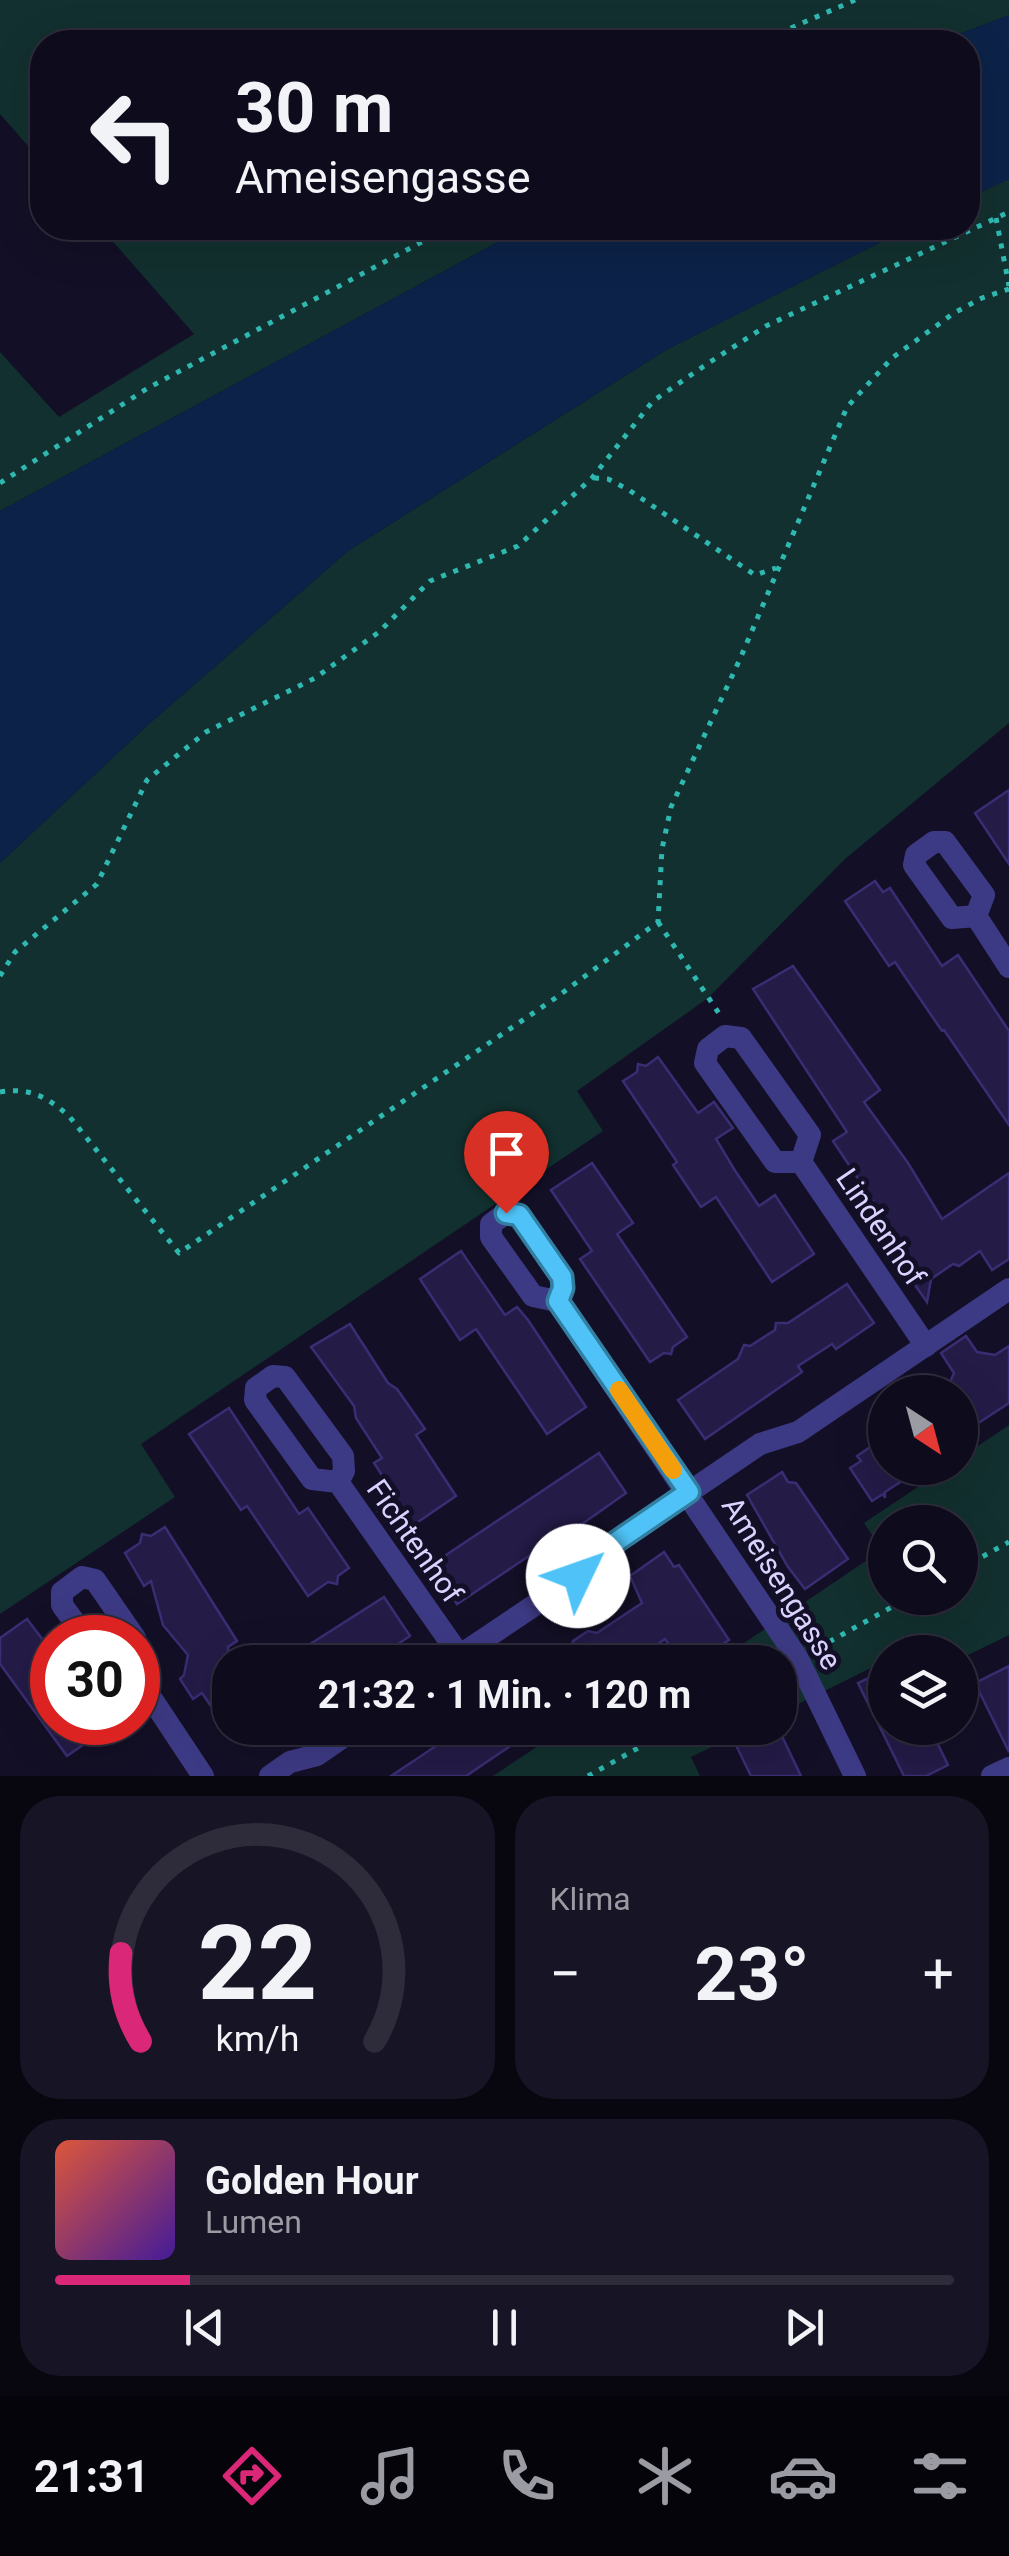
<!DOCTYPE html>
<html lang="de">
<meta charset="utf-8">
<style>
body{margin:0;font-family:Roboto,sans-serif;background:#171425;color:#f1f3f6;height:100vh;display:flex;flex-direction:column;font-size:38px;white-space:nowrap}
*{box-sizing:border-box;margin:0}
p{font-size:32px;color:#9b9ba3}
.icon{flex:none;width:55px;height:55px;fill:none;stroke:currentColor;stroke-width:2;stroke-linecap:round;stroke-linejoin:round}
.map{position:relative;height:1776px;overflow:hidden}
.sheet{display:flex;flex-direction:column;gap:20px;padding:20px;background:#08060f;flex:1}
.sheet>*{flex:none}
.guide{position:absolute;left:30px;top:30px;width:950px;height:210px;border-radius:40px;box-shadow:0 10px 40px #0002,0 0 0 2px #2e2b3b;background:#0e0b1c;color:#f1f3f6;overflow:hidden}
.needle{width:65px;rotate:144deg}
.tools{position:absolute;left:868px;top:1375px;display:grid;gap:20px}
.tools a{display:grid;place-items:center;width:110px;height:110px;border-radius:50%;background:#0e0b1c;box-shadow:0 10px 40px #0002,0 0 0 2px #2e2b3b;font-size:50px}
.speed{position:absolute;left:30px;top:1615px;display:flex;gap:20px;font-size:50px;font-weight:700;text-align:center}
.speed>*{display:grid;place-content:center;width:130px;height:130px;border-radius:50%;background:#0e0b1c;box-shadow:0 10px 40px #0002,0 0 0 2px #2e2b3b;line-height:1}
.speed .limit{border:15px solid #d22;background:#fff;color:#111}
.pin{position:absolute;display:grid;place-items:center;width:85px;height:85px;color:#fff;margin:-102px -42px;border-radius:50% 50% 50% 0;rotate:-45deg;box-shadow:0 0 10px #0007}
.pin .icon{rotate:45deg}
.me{position:absolute;width:110px;margin:-55px;rotate:48deg;stroke-linejoin:round;filter:drop-shadow(0 0 8px #0008)}
.turn{display:flex;align-items:center;gap:35px;height:210px;padding:0 40px;font-size:45px}
.turn .icon{width:130px;height:130px;stroke-width:2.5}
.turn b{display:block;font-size:70px;line-height:85px}
.big{font-size:75px;font-weight:700;line-height:1.1}
.sheet .tile{flex:1;display:flex;flex-direction:column;justify-content:center;gap:15px;min-width:0;padding:0 35px;border-radius:40px;background:#171425}
.sheet .dial{align-items:center;gap:0}
.dial svg{height:260px;overflow:visible;fill:none;stroke:#2e2b3b;stroke-width:7;stroke-linecap:round;text-anchor:middle}
.dial text{fill:#f1f3f6;stroke:none}
.song{display:flex;align-items:center;gap:30px}
.cover{width:120px;height:120px;border-radius:15px;background:linear-gradient(135deg,hsl(10 70% 55%),hsl(260 70% 35%))}
.played{height:10px;border-radius:5px;background:linear-gradient(90deg,#db2777 15%,#2e2b3b 15%)}
.keys{display:flex;justify-content:space-around;direction:ltr}
.heat{display:flex;justify-content:space-between;align-items:center;font-size:55px;direction:ltr}
.sheet .tiles{flex:1;display:grid;gap:20px;grid-template-columns:1fr 1fr}
.tile:last-child{grid-column:span 2}
.trip{position:absolute;left:212px;top:1645px;width:585px;height:100px;border-radius:40px;background:#0e0b1c;box-shadow:0 10px 40px #0002,0 0 0 2px #2e2b3b;font-weight:700;line-height:100px;text-align:center}
.tab-bar{display:flex;height:160px;justify-content:space-around;align-items:center;background:#06040b;color:#9b9ba3}
.tab-bar .icon{width:70px;height:70px}
.tab-bar .selected{color:#db2777}
.tab-bar b{font-size:45px;color:#f1f3f6}
.map>svg:first-child{display:block}
.green{fill:#12302f;fill-rule:evenodd}
.water{fill:#0c2248}
.building{fill:#241b47;stroke:#3b2d73;stroke-width:2.5}
.lines{fill:none;stroke-linecap:round;stroke-linejoin:round}
.path{stroke:#2fb8b0;stroke-width:5;stroke-dasharray:5 8;stroke-linecap:butt}
.minor{stroke:#3d3a85;stroke-width:22}
.route-casing{stroke:#337fa1;stroke-width:25}
.route{stroke:#4fc3f7;stroke-width:18}
.slow{stroke:#f59e0b;stroke-width:18}
.labels{text-anchor:middle;dominant-baseline:central;stroke-width:10;stroke-linejoin:round;paint-order:stroke}
.street-label{font-size:30px;fill:#d9d4ff;stroke:#130f26}
</style>
<div class="map">
<svg width="1009" height="1776" viewBox="0 0 1009 1776">
<rect width="100%" height="100%" fill="#130f26"/>
<g class="green">
<path d="M0 0H1009V15L939 42H42V162L0 114Z"/>
<path d="M1009 179V723L845 859 708 998 577 1091 603 1131 141 1444 175 1497 0 1614V863L150 723 348 551 666 350 909 228H968V198Z"/>
<path d="M101 228H524L0 511V352L59 417 194 334Z"/>
<path d="M1009 1425V1635L960 1659V1652H941L933 1637 901 1652H885V1661L780 1713V1662H716L882 1550 864 1523 946 1468H960V1458ZM885 1522H960V1598H885Z"/>
<path d="M565 1728H751L691 1757 700 1776H493Z"/>
</g>
<g class="water">
<path d="M1009 15V179L968 198V42H939Z"/>
<path d="M524 228H909L666 350 348 551 150 723 0 863V511Z"/>
</g>
<g class="building">
<path d="M1009 790V864L975 813Z"/>
<path d="M875 881 883 892 890 888 942 966 958 955 1009 1031V1125L944 1030 942 1031 895 962 889 966 845 901Z"/>
<path d="M793 966 880 1090 864 1102 908 1163 942 1219 1009 1173V1259L992 1270 980 1251 959 1266 953 1264 931 1279 927 1302 908 1275 900 1272 902 1264 869 1217 879 1210 833 1141 847 1132 753 989Z"/>
<path d="M658 1057 698 1113 714 1102 733 1128 716 1139 734 1169 759 1206 775 1195 814 1254 772 1282 716 1197 701 1207 673 1165 677 1162 623 1081 637 1072 638 1064 646 1066Z"/>
<path d="M592 1163 633 1223 617 1234 687 1337 673 1347 671 1354 664 1353 650 1362 580 1259 592 1251 551 1190Z"/>
<path d="M461 1251 505 1315 517 1307 528 1320 586 1407 547 1434 476 1329 460 1340 420 1279Z"/>
<path d="M847 1284 874 1323 836 1349 832 1344 798 1366 802 1372 705 1439 678 1400 738 1359 744 1345 750 1346 775 1330 776 1323H788Z"/>
<path d="M350 1324 388 1383 397 1389 425 1429 416 1435 456 1496 396 1537 373 1504 392 1491 374 1463 382 1458 356 1418 354 1406 311 1347Z"/>
<path d="M966 1336 977 1352 995 1355 1009 1346V1403L960 1435V1392H946L954 1373 941 1353Z"/>
<path d="M229 1408 299 1514 308 1508 349 1568 338 1576 337 1584 328 1582 308 1596 247 1506 241 1510 189 1434Z"/>
<path d="M885 1437V1468H922L885 1492V1498L883 1494 872 1501 850 1468 861 1461 857 1456Z"/>
<path d="M599 1453 626 1493 561 1539 559 1536 457 1604 431 1565Z"/>
<path d="M782 1472 788 1482 796 1483 848 1559 805 1589 788 1567 747 1495Z"/>
<path d="M165 1527 237 1641 228 1647 230 1734 202 1693 193 1699 180 1679 184 1675 188 1655 163 1625 151 1581 144 1586 125 1553 140 1543 142 1534 151 1536Z"/>
<path d="M664 1552 674 1567 679 1565 729 1640 696 1662H681L665 1639 631 1662H569L573 1641 588 1631 597 1633 642 1603 630 1576Z"/>
<path d="M384 1597 410 1636 371 1662H282Z"/>
<path d="M27 1619 52 1652V1722H116L67 1756 0 1664V1638Z"/>
<path d="M1009 1666V1752L975 1683Z"/>
<path d="M885 1670V1728H930L948 1765 926 1776H904L858 1683Z"/>
<path d="M463 1728H537L466 1776H391Z"/>
<path d="M766 1728H778L801 1776H751L735 1743Z"/>
</g>
<g class="lines">
<g class="path">
<path d="M769 42 791 28 855 0"/>
<path d="M996 218 1009 286"/>
<path d="M594 478 608 479 629 490 755 575 776 568"/>
<path d="M0 483 148 388 448 228"/>
<path d="M658 922 720 1015"/>
<path d="M0 976 15 952 97 884 147 780 206 732 315 678 379 632 430 581 518 546 592 478 653 401 707 364 766 326 1009 212"/>
<path d="M0 1092C30 1087 47 1097 69 1116L179 1253 554 999 658 922 662 849 671 807 740 659 847 407 892 358 954 313 982 298 1009 289"/>
<path d="M960 1569 1009 1542"/>
<path d="M818 1648 908 1598"/>
<path d="M588 1776 674 1728"/>
</g>
<g class="minor">
<path d="M976 916 984 895 945 842H934L916 855 914 865 952 918 976 916 1009 967"/>
<path d="M801 1162 810 1135 741 1038 725 1036 708 1049 705 1063 775 1162H801L926 1346"/>
<path d="M557 1301 563 1288 562 1277 519 1215 506 1213 491 1224V1237L533 1296 557 1301 798 1659 855 1776"/>
<path d="M338 1482 344 1471 343 1456 285 1377 273 1376 256 1388 255 1400 312 1479 338 1482 460 1656"/>
<path d="M86 1638 62 1605V1592L82 1577 95 1580 135 1638"/>
<path d="M450 1662 578 1576 598 1554 760 1444 798 1432 1009 1289"/>
<path d="M138 1678 203 1776"/>
<path d="M270 1776 290 1762 317 1755 356 1728"/>
<path d="M992 1776 1009 1768"/>
</g>
</g>
<g class="lines">
<g class="route-casing">
<path id="route" d="M506 1213 519 1215 562 1277 563 1288 558 1301 689 1492 598 1554 578 1576"/>
</g>
<use href="#route" class="route"/>
<path class="slow" d="M619 1390 673 1470"/>
</g>
<g class="labels">
<g class="street-label">
<text transform="translate(881 1227) rotate(56)">Lindenhof</text>
<text transform="translate(415 1541) rotate(55)">Fichtenhof</text>
<text transform="translate(782 1583) rotate(58)">Ameisengasse</text>
</g>
</g>
</svg>
<div class="tools">
<a><svg class="needle" viewBox="-14 -14 28 28"><path d="M0-13l5 13h-10z" fill="#e53935"/><path d="M0 13l5-13h-10z" fill="#9b9ba3"/></svg></a>
<a><svg class="icon" aria-label="search" viewBox="0 0 24 24"><circle cx="10" cy="10" r="6"/><path d="M15 15l6 6"/></svg></a>
<a><svg class="icon" aria-label="layers" viewBox="0 0 24 24"><path d="M12 4l9 5-9 5-9-5zM3 14l9 5 9-5"/></svg></a>
</div>
<div class="speed"><div class="limit">30</div></div>
<div class="pin" style="left:506px;top:1213px;background:#d93025"><svg class="icon" aria-label="arrive" viewBox="0 0 24 24"><path d="M6 21V4h12l-3 4 3 4H6"/></svg></div>
<svg class="me" style="left:578px;top:1576px" viewBox="-20 -20 40 40"><circle r="19" fill="#fff"/><path d="M0-13L10 11 0 6-10 11z" fill="#4fc3f7"/></svg>
<div class="trip">21:32 · 1 Min. · 120 m</div>
<div class="guide">
<div class="turn"><svg class="icon" aria-label="left" viewBox="0 0 24 24"><path d="M17 20v-9H6M10 6l-5 5 5 5"/></svg><div><b>30 m</b>Ameisengasse</div></div>
</div>
</div>
<section class="sheet">
<div class="tiles">
<div class="tile dial"><svg viewBox="0 0 100 80">
<path d="M14 69A42 42 0 1 1 86 69"/>
<path d="M14 69A42 42 0 0 1 8 42" stroke="#db2777"/>
<text x="50" y="56" font-size="32" font-weight="700">22</text>
<text x="50" y="72" font-size="11">km/h</text>
</svg></div>
<div class="tile"><p>Klima</p>
<div class="heat"><a>−</a><b class="big">23°</b><a>+</a></div>
</div>
<div class="tile">
<div class="song"><i class="cover"></i><div><b>Golden Hour</b><p>Lumen</p></div></div>
<div class="played"></div>
<div class="keys"><svg class="icon" aria-label="previous" viewBox="0 0 24 24"><path d="M18 5L8 12l10 7zM5 5v14"/></svg><svg class="icon" aria-label="pause" viewBox="0 0 24 24"><path d="M8 5v14M16 5v14"/></svg><svg class="icon" aria-label="next" viewBox="0 0 24 24"><path d="M6 5l10 7-10 7zM19 5v14"/></svg></div>
</div>
</div>
</section>
<nav class="tab-bar">
<b>21:31</b>
<svg class="icon selected" aria-label="directions" viewBox="0 0 24 24"><path d="M12 3l9 9-9 9-9-9zM9 14v-3h6M13 9l2 2-2 2"/></svg>
<svg class="icon" aria-label="music" viewBox="0 0 24 24"><path d="M9 18V5l10-2v13"/><circle cx="6" cy="18" r="3"/><circle cx="16" cy="16" r="3"/></svg>
<svg class="icon" aria-label="phone" viewBox="0 0 24 24"><path d="M5 4h4l2 5-3 2q2 4 5 5l2-3 5 2v4C11 20 4 13 5 4z"/></svg>
<svg class="icon" aria-label="climate" viewBox="0 0 24 24"><path d="M12 3v18M4 7l16 10M4 17L20 7"/></svg>
<svg class="icon" aria-label="car" viewBox="0 0 24 24"><path d="M5 17H2v-5l4-1 3-4h7l3 4 3 1v5h-3M9 17h6M6 11h13"/><circle cx="7" cy="17" r="2"/><circle cx="17" cy="17" r="2"/></svg>
<svg class="icon" aria-label="filters" viewBox="0 0 24 24"><path d="M4 7h16M4 17h16"/><circle cx="9" cy="7" r="2"/><circle cx="15" cy="17" r="2"/></svg>
</nav>
